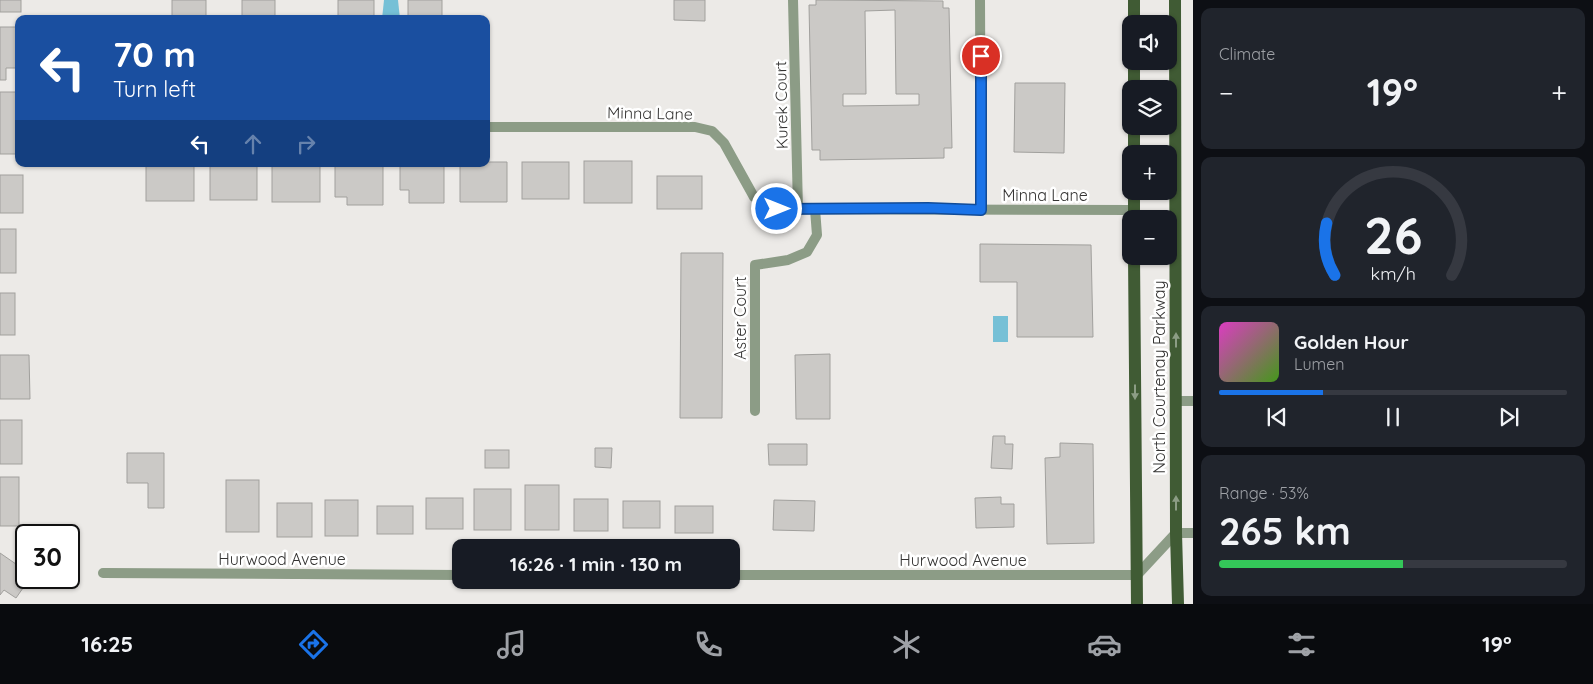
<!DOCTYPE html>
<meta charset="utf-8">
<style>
body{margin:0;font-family:Quicksand,sans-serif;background:#20242c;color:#f1f3f6;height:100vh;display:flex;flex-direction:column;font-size:19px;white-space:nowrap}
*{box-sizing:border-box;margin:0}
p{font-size:16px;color:#9ea1a6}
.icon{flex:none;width:28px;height:28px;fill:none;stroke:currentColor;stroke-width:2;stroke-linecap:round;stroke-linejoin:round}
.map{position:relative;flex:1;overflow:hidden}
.side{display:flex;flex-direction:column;gap:8px;padding:8px;background:#0d0f14;width:400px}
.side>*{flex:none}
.guide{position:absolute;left:15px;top:15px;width:475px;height:152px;border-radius:10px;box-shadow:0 1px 4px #0004;background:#1a4fa0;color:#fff;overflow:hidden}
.tools{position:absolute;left:1122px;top:15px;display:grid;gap:10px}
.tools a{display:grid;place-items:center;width:55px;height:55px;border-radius:10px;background:#171b24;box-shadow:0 1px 4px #0004;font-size:25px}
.speed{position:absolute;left:15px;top:524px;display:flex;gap:10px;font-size:25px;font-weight:700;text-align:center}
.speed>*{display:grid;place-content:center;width:65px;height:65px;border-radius:50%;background:#171b24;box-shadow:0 1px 4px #0004;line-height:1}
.speed .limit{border:2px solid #111;border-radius:8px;background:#fff;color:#111}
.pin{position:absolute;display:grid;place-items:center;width:42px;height:42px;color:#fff;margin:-21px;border:2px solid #fff;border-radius:50%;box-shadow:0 1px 5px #0007}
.me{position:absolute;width:55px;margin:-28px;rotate:90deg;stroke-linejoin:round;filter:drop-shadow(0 0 4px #0008)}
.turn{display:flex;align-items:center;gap:18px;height:105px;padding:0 15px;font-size:22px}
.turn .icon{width:65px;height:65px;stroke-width:2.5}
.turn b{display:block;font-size:35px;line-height:42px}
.lanes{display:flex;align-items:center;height:48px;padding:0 15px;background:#0003;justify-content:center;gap:25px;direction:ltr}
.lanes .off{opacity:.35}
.big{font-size:38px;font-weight:700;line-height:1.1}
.side .card{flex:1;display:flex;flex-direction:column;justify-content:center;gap:8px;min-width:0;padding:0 18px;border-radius:10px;background:#20242c}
.side .dial{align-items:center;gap:0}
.dial svg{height:130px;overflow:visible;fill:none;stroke:#363941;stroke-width:7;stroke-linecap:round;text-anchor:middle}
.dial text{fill:#f1f3f6;stroke:none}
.song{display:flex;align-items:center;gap:15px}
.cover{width:60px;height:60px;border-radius:8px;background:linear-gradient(135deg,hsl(310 70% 55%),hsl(100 70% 35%))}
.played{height:5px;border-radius:2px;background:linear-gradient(90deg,#1a73e8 30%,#363941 30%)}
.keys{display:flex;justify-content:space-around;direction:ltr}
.heat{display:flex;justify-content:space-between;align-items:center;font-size:28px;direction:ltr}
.charge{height:8px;border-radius:4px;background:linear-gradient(90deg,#34c759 53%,#363941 0)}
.trip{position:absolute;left:452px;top:539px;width:288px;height:50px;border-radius:10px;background:#171b24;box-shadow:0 1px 4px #0004;font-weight:700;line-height:50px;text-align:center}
.tab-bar{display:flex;height:80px;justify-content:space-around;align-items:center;background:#090b0e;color:#9ea1a6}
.tab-bar .icon{width:35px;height:35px}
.tab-bar .on{color:#1a73e8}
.tab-bar b{font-size:22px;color:#f1f3f6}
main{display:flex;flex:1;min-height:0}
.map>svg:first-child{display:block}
.water{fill:#76c0d6}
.building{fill:#cbc9c6;stroke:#a1a09d;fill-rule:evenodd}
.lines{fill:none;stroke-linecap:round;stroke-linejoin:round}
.lane{stroke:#8c9c86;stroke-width:10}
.street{stroke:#8c9c86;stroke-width:10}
.primary{stroke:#405b34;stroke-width:12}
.oneway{fill:#8c9d85}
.route-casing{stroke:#114b97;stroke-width:12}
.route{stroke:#1a73e8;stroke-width:9}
.labels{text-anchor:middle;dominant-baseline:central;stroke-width:5;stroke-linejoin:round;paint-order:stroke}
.street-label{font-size:16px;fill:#353433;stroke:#fff}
</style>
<main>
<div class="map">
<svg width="1193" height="604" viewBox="0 0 1193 604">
<rect width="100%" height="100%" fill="#eceae7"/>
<g class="water">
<path d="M384 0H398L400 19H382Z"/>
<rect x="993" y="316" width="15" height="26"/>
</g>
<g class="building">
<rect x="0" y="0" width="21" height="12"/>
<rect x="172" y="0" width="34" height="19"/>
<rect x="242" y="0" width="33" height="19"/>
<rect x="338" y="0" width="36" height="19"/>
<rect x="408" y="0" width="34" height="19"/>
<path d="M674 0H705V21L674 20Z"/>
<path d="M816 0 943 1V8H949L952 148H944V158L820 160V150H812L809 5H816ZM895 10 896 94H919V105L843 106V94H866L865 11Z"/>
<path d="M0 27H18V68H6V80H0Z"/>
<path d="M1015 83H1065L1064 153 1014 152Z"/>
<rect x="0" y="92" width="16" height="62"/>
<rect x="584" y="161" width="48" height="42"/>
<path d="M486 162H507V202H460V164H486Z"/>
<rect x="522" y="162" width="47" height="37"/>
<rect x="210" y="164" width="47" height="36"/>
<rect x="272" y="164" width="48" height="38"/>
<path d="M335 164H383V205H347V197H335Z"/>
<path d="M400 164H444V203H409V190H400Z"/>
<rect x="146" y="165" width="48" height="36"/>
<rect x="0" y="175" width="23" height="38"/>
<rect x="657" y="176" width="45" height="33"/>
<rect x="0" y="229" width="16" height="44"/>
<path d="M980 244 1091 245 1093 337H1017V282H980Z"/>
<path d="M681 253H723L722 418H680Z"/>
<rect x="0" y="293" width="15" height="42"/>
<path d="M830 354V419H796L795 355Z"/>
<path d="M0 355H29L30 399H0Z"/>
<rect x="0" y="420" width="22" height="44"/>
<path d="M993 436H1005V444H1013L1012 469 991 468Z"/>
<path d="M1060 443 1093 444 1094 543 1047 544 1045 458 1060 457Z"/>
<path d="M768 444H807V465H769Z"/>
<path d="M595 448H612L611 468 595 467Z"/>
<rect x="485" y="450" width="24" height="18"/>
<path d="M127 453H164V508H148V483H127Z"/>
<rect x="0" y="477" width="19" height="49"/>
<rect x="226" y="480" width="33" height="52"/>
<rect x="525" y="485" width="34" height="45"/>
<rect x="474" y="489" width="37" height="41"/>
<path d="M1001 497V504H1014V527L976 528 975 498Z"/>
<rect x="426" y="498" width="37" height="31"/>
<rect x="574" y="499" width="34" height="32"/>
<rect x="325" y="500" width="33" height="36"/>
<path d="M774 500 815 501 814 531 773 530Z"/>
<rect x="623" y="501" width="37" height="27"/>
<rect x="277" y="503" width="35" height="34"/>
<rect x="377" y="506" width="36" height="28"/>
<rect x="675" y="506" width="38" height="27"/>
<path d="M0 553 26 571V578H30L16 598 4 590 0 595Z"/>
</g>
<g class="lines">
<g class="lane">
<path d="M980 0 981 210"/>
<path d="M1176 401H1193"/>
</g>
<g class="street">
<path d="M793 0 798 209"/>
<path d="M486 127H695L712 131 724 143 754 197 767 206 777 209 1134 210"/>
<path d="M755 411V265L788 260 807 252 817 235 815 209"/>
<path d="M103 573 461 575"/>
<path d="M731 575H1137L1176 533H1193"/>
</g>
<g class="primary">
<path d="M1134 0V24"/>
<path d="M1175 0 1176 533 1178 604"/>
<path d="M1134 61V89"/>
<path d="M1134 126V154"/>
<path d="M1134 219V191"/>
<path d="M1134 256 1137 604"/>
</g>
</g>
<defs><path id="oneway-solid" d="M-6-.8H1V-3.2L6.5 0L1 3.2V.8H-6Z" transform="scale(1.25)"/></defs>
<g class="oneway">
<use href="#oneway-solid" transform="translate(1176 340) rotate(-90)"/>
<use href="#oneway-solid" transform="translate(1135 392) rotate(90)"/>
<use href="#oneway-solid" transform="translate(1176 503) rotate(-90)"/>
</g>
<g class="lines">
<g class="route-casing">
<path id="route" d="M777 209 928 208 981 210V56"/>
</g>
<use href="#route" class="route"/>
</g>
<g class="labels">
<g class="street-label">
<text transform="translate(781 105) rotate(-91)">Kurek Court</text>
<text transform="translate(650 113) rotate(1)">Minna Lane</text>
<text x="1045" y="195">Minna Lane</text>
<text transform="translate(740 318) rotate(-90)">Aster Court</text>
<text transform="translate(1159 377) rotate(-90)">North Courtenay Parkway</text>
<text x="282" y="559">Hurwood Avenue</text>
<text x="963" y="560">Hurwood Avenue</text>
</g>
</g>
</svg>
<div class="tools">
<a><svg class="icon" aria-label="sound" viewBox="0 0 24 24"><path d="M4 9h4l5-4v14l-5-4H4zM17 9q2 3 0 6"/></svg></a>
<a><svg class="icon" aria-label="layers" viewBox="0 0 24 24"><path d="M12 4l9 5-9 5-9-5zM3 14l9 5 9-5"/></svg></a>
<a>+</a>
<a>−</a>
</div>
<div class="speed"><div class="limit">30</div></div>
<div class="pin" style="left:981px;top:56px;background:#d93025"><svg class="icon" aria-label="arrive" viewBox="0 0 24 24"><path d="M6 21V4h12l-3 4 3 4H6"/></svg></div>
<svg class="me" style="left:777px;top:209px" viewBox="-20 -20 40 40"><circle r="17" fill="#1a73e8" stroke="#fff" stroke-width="3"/><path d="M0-11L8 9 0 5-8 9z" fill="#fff"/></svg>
<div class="trip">16:26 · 1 min · 130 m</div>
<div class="guide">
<div class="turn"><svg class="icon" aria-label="left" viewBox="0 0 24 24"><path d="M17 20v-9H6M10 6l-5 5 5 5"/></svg><div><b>70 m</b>Turn left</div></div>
<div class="lanes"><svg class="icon" aria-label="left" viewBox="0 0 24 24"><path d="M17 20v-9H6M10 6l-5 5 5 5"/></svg><svg class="icon off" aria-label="ahead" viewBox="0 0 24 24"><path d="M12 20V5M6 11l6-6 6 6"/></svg><svg class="icon off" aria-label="right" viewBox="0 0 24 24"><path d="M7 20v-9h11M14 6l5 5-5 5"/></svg></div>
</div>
</div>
<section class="side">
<div class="card"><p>Climate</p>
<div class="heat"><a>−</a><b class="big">19°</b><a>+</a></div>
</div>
<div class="card dial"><svg viewBox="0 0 100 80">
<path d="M14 69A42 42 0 1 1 86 69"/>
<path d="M14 69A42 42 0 0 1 9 37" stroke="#1a73e8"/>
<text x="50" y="56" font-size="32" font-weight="700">26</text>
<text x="50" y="72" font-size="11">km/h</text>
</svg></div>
<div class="card">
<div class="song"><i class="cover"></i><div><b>Golden Hour</b><p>Lumen</p></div></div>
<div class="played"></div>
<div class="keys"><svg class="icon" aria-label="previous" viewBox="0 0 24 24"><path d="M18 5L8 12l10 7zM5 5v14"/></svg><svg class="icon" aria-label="pause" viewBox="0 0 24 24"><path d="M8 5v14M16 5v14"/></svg><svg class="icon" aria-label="next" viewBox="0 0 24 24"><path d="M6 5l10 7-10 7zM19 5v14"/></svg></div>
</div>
<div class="card"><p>Range · 53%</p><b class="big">265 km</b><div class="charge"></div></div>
</section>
</main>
<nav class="tab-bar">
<b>16:25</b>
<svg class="icon on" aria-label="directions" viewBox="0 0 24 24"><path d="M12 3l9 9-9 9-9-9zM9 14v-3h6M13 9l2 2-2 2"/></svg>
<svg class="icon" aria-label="music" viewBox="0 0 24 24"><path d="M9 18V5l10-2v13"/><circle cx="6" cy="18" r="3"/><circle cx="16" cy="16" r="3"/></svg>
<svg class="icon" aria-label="phone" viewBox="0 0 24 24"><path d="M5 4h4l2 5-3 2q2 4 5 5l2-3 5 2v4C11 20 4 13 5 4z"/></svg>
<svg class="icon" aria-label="climate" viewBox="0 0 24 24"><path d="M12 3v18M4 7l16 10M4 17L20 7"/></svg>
<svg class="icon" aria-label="car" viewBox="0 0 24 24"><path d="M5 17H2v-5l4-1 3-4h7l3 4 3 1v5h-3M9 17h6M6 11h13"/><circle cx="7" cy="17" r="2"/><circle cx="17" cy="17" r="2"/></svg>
<svg class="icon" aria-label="filters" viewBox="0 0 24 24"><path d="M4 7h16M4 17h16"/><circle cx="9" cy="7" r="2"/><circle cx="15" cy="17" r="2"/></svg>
<b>19°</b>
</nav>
